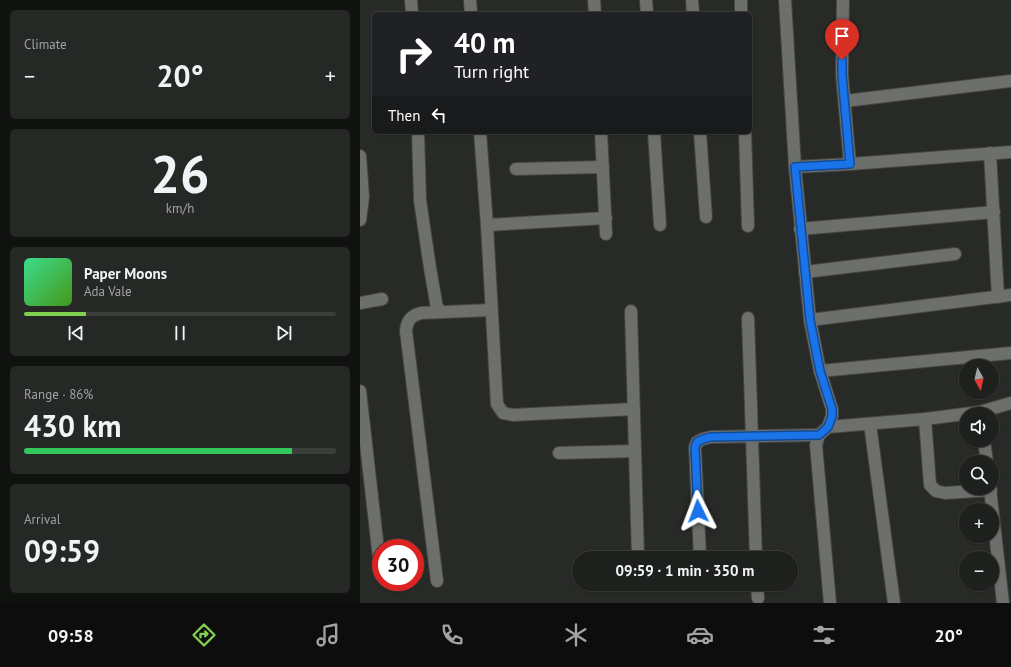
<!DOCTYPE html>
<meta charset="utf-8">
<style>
body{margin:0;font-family:"PT Sans",sans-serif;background:#262826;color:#f1f3f6;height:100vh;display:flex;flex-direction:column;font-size:15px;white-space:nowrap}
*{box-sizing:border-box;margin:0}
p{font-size:13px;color:#a1a3a4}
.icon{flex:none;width:22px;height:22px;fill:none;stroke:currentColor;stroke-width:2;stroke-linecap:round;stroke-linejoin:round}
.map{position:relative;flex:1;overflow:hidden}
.drawer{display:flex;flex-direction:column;gap:10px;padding:10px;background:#101210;width:360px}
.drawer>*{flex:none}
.hud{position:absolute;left:12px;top:12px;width:380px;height:122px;border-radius:6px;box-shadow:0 1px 3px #0004,0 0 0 1px #3c3e3b;background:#202124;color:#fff;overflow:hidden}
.needle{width:26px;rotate:172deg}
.tools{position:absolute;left:599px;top:359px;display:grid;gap:8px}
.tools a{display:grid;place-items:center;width:40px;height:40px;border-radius:50%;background:#1e201d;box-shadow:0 1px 3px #0004,0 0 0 1px #3c3e3b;font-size:20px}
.speed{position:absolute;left:12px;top:539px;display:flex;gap:8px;font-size:20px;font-weight:700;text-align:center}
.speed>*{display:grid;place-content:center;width:52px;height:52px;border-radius:50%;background:#1e201d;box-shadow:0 1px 3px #0004,0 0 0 1px #3c3e3b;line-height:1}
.speed .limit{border:6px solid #d22;background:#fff;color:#111}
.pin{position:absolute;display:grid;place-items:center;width:34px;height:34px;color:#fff;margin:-41px -17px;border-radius:50% 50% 50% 0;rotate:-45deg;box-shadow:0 0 4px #0007}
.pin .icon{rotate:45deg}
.me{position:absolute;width:44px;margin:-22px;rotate:357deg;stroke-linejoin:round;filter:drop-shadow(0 0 3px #0008)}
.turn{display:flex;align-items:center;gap:14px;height:84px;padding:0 16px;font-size:18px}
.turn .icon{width:52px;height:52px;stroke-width:2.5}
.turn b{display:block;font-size:28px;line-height:34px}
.then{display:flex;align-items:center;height:38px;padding:0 16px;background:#0003;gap:8px;font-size:15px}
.big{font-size:30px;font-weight:600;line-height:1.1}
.drawer .widget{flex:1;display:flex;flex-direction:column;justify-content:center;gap:6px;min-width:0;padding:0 14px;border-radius:6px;background:#262826}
.drawer .dial{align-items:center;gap:0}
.dial b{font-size:52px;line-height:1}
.song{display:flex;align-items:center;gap:12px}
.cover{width:48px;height:48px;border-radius:6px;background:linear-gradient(135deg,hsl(150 70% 55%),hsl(100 70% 35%))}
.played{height:4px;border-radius:2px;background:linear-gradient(90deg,#82d04f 20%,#3c3e3b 20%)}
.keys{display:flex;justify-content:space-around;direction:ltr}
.heat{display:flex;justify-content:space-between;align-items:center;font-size:22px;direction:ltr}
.charge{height:6px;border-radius:3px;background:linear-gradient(90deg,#34c759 86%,#3c3e3b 0)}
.trip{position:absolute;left:212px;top:551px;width:226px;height:40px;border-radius:20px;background:#1e201d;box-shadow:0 1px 3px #0004,0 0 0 1px #3c3e3b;font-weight:600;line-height:40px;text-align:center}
.tabs{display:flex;height:64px;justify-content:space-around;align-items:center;background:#0c0d0c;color:#a1a3a4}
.tabs .icon{width:28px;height:28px}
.tabs .active{color:#82d04f}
.tabs b{font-size:18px;color:#f1f3f6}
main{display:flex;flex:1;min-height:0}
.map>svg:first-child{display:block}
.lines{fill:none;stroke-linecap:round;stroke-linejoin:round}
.minor-casing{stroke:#444643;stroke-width:14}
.minor{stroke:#6d6f6c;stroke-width:12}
.route-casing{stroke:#114b97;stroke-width:10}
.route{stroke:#1a73e8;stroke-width:7}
</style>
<main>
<section class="drawer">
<div class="widget"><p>Climate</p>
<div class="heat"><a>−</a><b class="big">20°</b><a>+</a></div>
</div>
<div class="widget dial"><b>26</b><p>km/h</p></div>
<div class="widget">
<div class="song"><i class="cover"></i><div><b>Paper Moons</b><p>Ada Vale</p></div></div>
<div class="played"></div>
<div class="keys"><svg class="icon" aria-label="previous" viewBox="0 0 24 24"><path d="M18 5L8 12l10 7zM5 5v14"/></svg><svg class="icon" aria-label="pause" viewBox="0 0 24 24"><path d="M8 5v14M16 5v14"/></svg><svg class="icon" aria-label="next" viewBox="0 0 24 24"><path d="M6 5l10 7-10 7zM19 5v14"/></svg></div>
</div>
<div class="widget"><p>Range · 86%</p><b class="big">430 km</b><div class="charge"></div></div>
<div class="widget"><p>Arrival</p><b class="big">09:59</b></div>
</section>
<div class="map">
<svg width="651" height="603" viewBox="0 0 651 603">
<rect width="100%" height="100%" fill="#282a27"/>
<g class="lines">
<g class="minor-casing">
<g id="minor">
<path d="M51 0 52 14"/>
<path d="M110 0 111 14"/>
<path d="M234 0 235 14"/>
<path d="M286 0 287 14"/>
<path d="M332 0 333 14"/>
<path d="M381 0V14"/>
<path d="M425 0 435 167 450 320 460 371 472 409V416L468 427 459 435 456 445 470 603"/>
<path d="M483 0 482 75 490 164"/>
<path d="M485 101 651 81"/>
<path d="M58 132 60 200 70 268 77 308 83 312"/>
<path d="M120 132 127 225 137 404 143 413 153 415 274 409"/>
<path d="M241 132 246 234"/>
<path d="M294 132 300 225"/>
<path d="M340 132 346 217"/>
<path d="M385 132 388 226"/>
<path d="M630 153 638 297"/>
<path d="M0 156 3 197 0 220"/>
<path d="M435 167 490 164 651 152"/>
<path d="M156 169 243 167"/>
<path d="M127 225 246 218"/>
<path d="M440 229 634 212"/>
<path d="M445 272 595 254"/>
<path d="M0 303 22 299"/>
<path d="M271 311 278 557"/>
<path d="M388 318 396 558"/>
<path d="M450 320 651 295"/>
<path d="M460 371 651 353"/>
<path d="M0 391 21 576"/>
<path d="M565 419 570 485 576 491 585 493 631 490"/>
<path d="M510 424 534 603"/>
<path d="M468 427 565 419 620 412 651 403"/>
<path d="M624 440 627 462"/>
<path d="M199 453 275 451"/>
<path d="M630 488 643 603"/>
<path d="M340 558 335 447 337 442 343 439 351 437 459 435"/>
<path d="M77 581 46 331C47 320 51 316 61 313L131 310"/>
<path d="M397 584 398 598"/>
</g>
</g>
<use href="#minor" class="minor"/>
</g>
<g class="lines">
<g class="route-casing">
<path id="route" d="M338 511 335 447 337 442 343 439 351 437 459 435 468 427 472 416V409L460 371 450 320 435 167 490 164 482 75V60"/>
</g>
<use href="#route" class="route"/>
</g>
</svg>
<div class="tools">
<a><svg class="needle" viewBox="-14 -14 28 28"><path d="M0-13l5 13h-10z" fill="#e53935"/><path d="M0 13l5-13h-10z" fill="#a1a3a4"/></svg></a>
<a><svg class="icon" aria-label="sound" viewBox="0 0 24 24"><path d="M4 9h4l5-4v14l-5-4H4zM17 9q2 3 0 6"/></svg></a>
<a><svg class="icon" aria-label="search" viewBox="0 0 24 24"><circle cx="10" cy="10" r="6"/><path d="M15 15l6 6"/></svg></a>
<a>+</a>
<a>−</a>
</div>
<div class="speed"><div class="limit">30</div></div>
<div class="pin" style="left:482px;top:60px;background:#d93025"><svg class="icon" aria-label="arrive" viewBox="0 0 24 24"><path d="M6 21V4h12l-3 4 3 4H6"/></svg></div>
<svg class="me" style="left:338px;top:511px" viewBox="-20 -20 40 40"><path d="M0-17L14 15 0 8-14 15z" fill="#1a73e8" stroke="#fff" stroke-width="4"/></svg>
<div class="trip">09:59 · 1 min · 350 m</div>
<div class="hud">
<div class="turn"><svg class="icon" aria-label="right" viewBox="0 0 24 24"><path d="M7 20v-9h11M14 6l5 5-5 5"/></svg><div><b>40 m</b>Turn right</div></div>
<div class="then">Then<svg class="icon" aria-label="left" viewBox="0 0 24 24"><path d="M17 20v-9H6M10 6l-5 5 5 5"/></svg></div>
</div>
</div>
</main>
<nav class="tabs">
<b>09:58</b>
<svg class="icon active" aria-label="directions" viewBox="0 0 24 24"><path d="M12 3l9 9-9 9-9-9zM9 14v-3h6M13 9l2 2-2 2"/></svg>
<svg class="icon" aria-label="music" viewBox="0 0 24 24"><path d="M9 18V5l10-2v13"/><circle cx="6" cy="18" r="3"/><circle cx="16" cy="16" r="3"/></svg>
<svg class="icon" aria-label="phone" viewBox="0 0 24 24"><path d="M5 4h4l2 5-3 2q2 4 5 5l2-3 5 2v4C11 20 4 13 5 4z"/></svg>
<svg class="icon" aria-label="climate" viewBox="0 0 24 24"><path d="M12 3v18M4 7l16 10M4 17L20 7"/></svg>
<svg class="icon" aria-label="car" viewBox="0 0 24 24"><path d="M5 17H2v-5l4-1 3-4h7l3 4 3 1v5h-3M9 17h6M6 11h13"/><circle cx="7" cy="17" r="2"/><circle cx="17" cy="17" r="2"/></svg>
<svg class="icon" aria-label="filters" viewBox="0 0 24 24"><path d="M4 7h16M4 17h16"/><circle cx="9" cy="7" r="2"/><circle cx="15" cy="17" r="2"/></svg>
<b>20°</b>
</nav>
